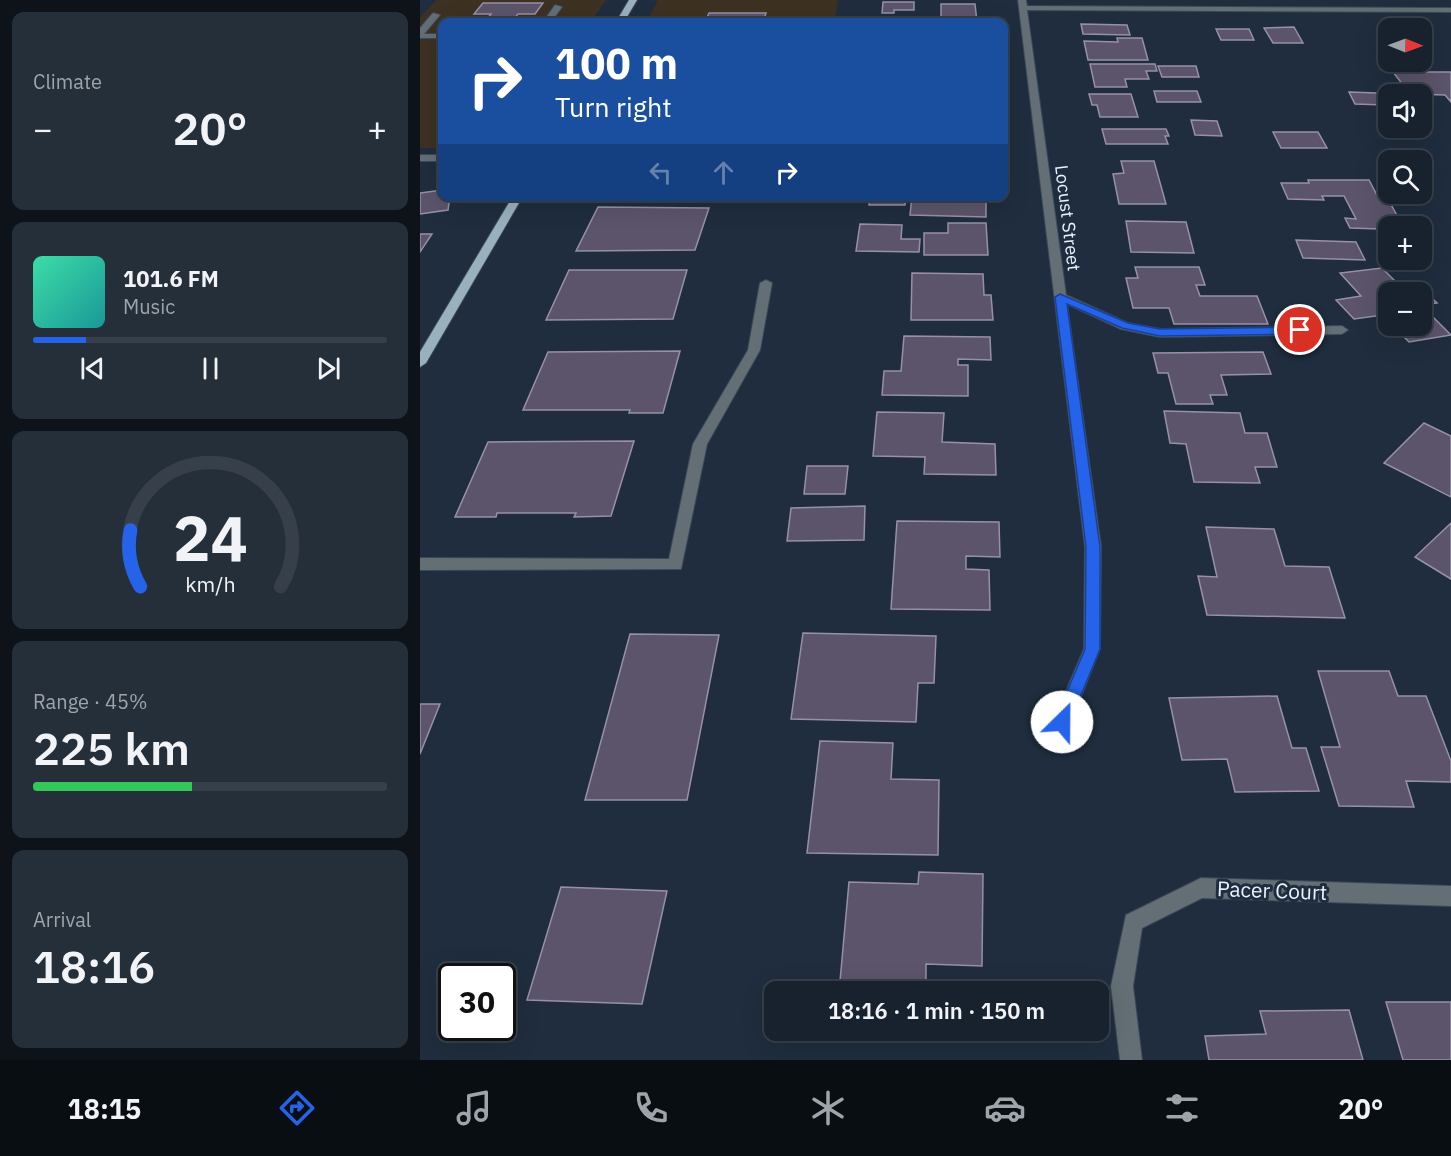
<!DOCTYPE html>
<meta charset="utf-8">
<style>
body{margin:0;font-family:"IBM Plex Sans",sans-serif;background:#242f3a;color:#f1f3f6;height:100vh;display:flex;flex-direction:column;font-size:22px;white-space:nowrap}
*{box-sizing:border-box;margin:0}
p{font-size:20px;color:#9ea4aa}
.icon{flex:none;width:33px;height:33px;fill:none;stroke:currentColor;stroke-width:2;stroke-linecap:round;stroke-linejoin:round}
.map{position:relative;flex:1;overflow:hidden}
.panel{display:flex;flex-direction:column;gap:12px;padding:12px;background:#0d1319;width:420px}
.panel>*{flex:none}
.guide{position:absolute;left:18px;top:18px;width:570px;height:183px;border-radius:12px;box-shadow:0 6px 24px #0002,0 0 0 2px #363f4a;background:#1a4fa0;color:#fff;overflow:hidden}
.needle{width:39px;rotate:91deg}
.buttons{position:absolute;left:958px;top:18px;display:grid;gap:12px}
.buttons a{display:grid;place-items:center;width:54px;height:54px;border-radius:12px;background:#17222e;box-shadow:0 6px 24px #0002,0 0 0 2px #363f4a;font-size:30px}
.speed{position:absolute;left:18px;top:963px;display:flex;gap:12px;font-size:30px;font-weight:700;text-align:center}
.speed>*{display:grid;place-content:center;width:78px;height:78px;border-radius:50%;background:#17222e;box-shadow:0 6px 24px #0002,0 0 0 2px #363f4a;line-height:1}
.speed .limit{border:3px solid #111;border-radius:9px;background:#fff;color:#111}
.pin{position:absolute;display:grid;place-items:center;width:51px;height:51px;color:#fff;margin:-26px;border:3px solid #fff;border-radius:50%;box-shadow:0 2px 6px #0007}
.me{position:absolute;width:66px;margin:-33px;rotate:23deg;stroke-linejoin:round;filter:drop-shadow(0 0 4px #0008)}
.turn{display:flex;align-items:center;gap:21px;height:126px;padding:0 18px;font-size:27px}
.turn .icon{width:78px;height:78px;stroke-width:2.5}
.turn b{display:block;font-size:42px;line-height:51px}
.lanes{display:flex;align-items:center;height:57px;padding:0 18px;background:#0003;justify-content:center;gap:30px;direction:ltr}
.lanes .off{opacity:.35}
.big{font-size:45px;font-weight:600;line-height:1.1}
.panel .card{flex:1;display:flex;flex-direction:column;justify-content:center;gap:9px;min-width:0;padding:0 21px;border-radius:12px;background:#242f3a}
.panel .dial{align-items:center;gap:0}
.dial svg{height:156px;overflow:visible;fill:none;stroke:#363f4a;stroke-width:7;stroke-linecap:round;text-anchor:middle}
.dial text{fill:#f1f3f6;stroke:none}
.song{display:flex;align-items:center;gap:18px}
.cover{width:72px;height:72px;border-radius:9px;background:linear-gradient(135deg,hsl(160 70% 55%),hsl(180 70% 35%))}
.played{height:6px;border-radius:3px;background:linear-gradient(90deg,#2563eb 15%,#363f4a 15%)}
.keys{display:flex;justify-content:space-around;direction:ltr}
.heat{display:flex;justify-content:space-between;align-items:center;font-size:33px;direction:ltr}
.charge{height:9px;border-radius:4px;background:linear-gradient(90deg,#34c759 45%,#363f4a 0)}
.trip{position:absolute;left:344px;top:981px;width:345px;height:60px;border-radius:12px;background:#17222e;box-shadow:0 6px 24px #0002,0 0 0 2px #363f4a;font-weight:600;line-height:60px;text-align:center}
.tabs{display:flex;height:96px;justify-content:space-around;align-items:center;background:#090e12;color:#9ea4aa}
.tabs .icon{width:42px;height:42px}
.tabs .current{color:#2563eb}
.tabs b{font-size:27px;color:#f1f3f6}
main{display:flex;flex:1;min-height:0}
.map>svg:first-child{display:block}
.commercial{fill:#3d3122}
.building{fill:#5b546b;stroke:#9790a9;stroke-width:1.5}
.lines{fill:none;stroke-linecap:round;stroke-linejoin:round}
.minor-casing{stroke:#3b4959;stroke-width:2}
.major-casing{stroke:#3b4959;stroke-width:2}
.minor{fill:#636f74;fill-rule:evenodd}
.major{fill:#99b1bd;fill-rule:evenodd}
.route{fill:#2563eb;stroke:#184099;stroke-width:1.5}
.labels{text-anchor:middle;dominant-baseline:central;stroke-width:6;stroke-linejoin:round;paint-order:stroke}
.street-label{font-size:18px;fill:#e9f3fe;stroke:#1f2d3e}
.near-street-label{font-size:21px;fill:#e9f3fe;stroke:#1f2d3e}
</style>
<main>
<section class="panel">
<div class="card"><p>Climate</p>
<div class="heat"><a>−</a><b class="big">20°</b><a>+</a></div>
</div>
<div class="card">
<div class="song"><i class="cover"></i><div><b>101.6 FM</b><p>Music</p></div></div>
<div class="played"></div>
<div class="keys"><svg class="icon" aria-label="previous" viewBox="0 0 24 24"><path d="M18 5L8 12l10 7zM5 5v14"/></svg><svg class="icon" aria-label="pause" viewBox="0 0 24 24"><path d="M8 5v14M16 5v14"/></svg><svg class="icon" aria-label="next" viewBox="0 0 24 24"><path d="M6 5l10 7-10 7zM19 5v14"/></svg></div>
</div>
<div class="card dial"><svg viewBox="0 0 100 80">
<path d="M14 69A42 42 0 1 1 86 69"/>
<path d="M14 69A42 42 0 0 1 9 40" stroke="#2563eb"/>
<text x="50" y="56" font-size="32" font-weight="700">24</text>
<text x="50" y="72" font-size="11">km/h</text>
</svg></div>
<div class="card"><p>Range · 45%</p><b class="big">225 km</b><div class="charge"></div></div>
<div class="card"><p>Arrival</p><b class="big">18:16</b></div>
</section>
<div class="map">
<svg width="1031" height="1060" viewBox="0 0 1031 1060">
<rect width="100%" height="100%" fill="#1f2d3e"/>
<g class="commercial">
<path d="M16 0H186L171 22H22V148H0V18Z"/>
<path d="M238 0H418L415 22H226Z"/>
</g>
<g class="building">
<path d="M463 2H494V10H474V13H462Z"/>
<path d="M63 3H123L115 14H98L94 19H111L108 22H46L49 19H67L71 14H54Z"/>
<path d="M521 4H555L557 22H521Z"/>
<path d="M289 13H346L343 22H285Z"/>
<path d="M661 24 707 25 710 35 663 34Z"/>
<path d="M874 27 883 43H853L844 28Z"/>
<path d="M796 29H829L834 40H801Z"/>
<path d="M697 38H722L728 60H668L664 41 698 42Z"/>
<path d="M670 64H735L737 71H726L729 79H705L707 87H675Z"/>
<path d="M738 66H776L779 77H742Z"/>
<path d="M973 72H1031V102L1025 95 990 94Z"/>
<path d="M734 91H777L781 102H737Z"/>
<path d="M929 92 957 93 964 105 935 104Z"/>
<path d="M669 94H711L718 117H680L677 105H672Z"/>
<path d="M771 120 797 121 802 136 775 135Z"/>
<path d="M682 129H746L749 136H745L748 144H686Z"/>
<path d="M853 132H898L907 148H861Z"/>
<path d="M701 161H734L746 204H699L693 174 704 173Z"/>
<path d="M888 180H949L959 199H968L979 219H988L993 226H969V234H963L960 229 930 228 925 218 936 219 924 196H902L904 200 868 199 861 183H889Z"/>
<path d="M22 190V196H30L28 210 0 214V193Z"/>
<path d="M450 196H486L485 205H449Z"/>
<path d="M492 196H566V217L490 215Z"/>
<path d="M178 207 289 208 275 250 156 251Z"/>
<path d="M706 221 766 222 774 253 711 252Z"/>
<path d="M528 223H566L568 255H504V233H528Z"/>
<path d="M440 224 482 225 481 239H500L499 252 436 251Z"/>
<path d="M0 234H12L0 252Z"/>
<path d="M876 240 936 242 945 260 883 258Z"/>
<path d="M715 267H779L785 285H776L780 296H837L848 324H754L749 308H713L706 278H718Z"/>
<path d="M962 268 983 289 999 286 1017 303 1002 305V292H969V321L963 315 934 319 916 300 941 296 920 273Z"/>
<path d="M149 270H267L253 319 126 320Z"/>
<path d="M492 273 563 274 564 295H571L573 320H491Z"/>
<path d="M1002 306 1031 335 989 342 973 326H1002Z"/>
<path d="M484 336 570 337 571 360 538 359V365H548V396L462 395 464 371H481Z"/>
<path d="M260 351 243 413H209L210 410H103L128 352Z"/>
<path d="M843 352 851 374 801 375 807 395H790L793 404H756L748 373H738L733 353Z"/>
<path d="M744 411 820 413 825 433H847L857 467H835L840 483 774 482 766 444 750 443Z"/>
<path d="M457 412 524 413 522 442 575 444 576 475 504 474 505 457 453 456Z"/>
<path d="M1004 423 1031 436V497L964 463Z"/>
<path d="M214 441 191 516 154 517 156 513H77L76 517H35L68 442Z"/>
<path d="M387 466H428L425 494H384Z"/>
<path d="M445 506 444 540 367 541 371 508Z"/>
<path d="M477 521 579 522 580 557 546 556V569L569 570 570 610 471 609Z"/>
<path d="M1031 523V579L995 557Z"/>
<path d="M786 527 854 529 865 566 909 567 925 618 787 615 778 576 797 577Z"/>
<path d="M383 633 516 636 514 683H498L496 722 371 719Z"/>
<path d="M210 634 299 635 267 800H165Z"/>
<path d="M898 671H969L978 696H1006L1031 761V782L986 781 994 807 919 806 901 747H920Z"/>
<path d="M857 696 872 748H886L899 791 815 792 807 759 762 760 749 698Z"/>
<path d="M0 704H20L0 754Z"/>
<path d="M400 741 473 743 471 779 519 780 518 855 387 853Z"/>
<path d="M499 872 563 874 562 966 506 964V992H419L429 882 498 884Z"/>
<path d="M141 887 247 891 222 1004 107 1000Z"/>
<path d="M966 1002H1031V1060H983Z"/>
<path d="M929 1010 943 1060H789L785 1036 846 1034 840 1011Z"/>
</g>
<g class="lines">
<g class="minor-casing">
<g id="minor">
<path d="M598 0H606L607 6 1031 8V12L607 10 646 295 708 323 740 329 922 326 928 330 922 334 740 337 701 329 647 304 681 547 680 649 651 722 648 727 642 729 636 727 633 722 664 649 665 547Z"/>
<path d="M135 5 142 7 131 22H123Z"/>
<path d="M13 13 20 15 4 34H22V38H0V28Z"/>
<rect x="0" y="155" width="22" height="6"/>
<path d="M346 280 352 283 340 350 287 444 261 569 0 570V558L249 559 273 444 328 350 340 283Z"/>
<path d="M781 878 1031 886V906L782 898 722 928 713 986 722 1060H700L691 986 706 915Z"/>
</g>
</g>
<g class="major-casing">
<g id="major">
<path d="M209 0H217L204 22H196Z"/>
<path d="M93 196H103L6 363 0 367V352Z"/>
</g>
</g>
<use href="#minor" class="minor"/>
<use href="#major" class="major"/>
</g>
<path class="route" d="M640 294 708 323 740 329 880 327 886 330 880 334 740 336 702 328 647 304 680 547V649L650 722 648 726 642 728 637 726 634 722 665 649 666 547 635 297Z"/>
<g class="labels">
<g class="street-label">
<text transform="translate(648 218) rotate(83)">Locust Street</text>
</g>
<g class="near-street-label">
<text transform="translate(852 890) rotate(2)">Pacer Court</text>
</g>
</g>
</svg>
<div class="buttons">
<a><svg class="needle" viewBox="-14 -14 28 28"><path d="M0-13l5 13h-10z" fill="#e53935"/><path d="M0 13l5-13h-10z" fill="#9ea4aa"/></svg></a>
<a><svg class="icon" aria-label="sound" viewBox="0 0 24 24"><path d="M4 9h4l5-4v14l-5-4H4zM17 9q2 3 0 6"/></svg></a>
<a><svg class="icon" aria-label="search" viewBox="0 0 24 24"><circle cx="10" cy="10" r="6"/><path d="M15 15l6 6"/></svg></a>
<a>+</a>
<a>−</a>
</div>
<div class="speed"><div class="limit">30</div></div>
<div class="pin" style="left:880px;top:330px;background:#d93025"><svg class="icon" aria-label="arrive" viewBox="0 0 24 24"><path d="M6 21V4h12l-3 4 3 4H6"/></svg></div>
<svg class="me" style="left:642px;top:722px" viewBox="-20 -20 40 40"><circle r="19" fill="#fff"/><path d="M0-13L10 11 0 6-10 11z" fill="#2563eb"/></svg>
<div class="trip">18:16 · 1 min · 150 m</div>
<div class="guide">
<div class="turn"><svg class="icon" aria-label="right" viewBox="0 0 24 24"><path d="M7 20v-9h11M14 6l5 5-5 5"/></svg><div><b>100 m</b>Turn right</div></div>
<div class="lanes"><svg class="icon off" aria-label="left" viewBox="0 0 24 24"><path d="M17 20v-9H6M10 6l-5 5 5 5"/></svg><svg class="icon off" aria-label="ahead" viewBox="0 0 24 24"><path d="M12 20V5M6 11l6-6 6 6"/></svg><svg class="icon" aria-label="right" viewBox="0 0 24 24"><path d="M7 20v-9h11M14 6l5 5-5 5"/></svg></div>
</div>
</div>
</main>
<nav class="tabs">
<b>18:15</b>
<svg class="icon current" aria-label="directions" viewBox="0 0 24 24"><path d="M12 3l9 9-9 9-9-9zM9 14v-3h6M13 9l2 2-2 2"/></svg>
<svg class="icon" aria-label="music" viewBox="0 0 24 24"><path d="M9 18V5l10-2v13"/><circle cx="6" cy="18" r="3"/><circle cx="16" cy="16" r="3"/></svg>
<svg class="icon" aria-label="phone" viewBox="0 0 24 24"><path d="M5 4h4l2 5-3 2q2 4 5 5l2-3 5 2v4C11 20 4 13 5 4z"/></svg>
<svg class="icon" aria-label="climate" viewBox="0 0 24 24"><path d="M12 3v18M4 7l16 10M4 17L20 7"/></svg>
<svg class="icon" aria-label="car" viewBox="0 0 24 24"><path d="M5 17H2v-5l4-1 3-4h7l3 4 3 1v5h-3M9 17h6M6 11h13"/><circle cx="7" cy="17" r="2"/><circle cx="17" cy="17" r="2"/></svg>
<svg class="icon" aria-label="filters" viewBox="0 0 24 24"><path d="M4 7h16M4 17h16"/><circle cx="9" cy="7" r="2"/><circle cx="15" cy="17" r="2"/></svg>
<b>20°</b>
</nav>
